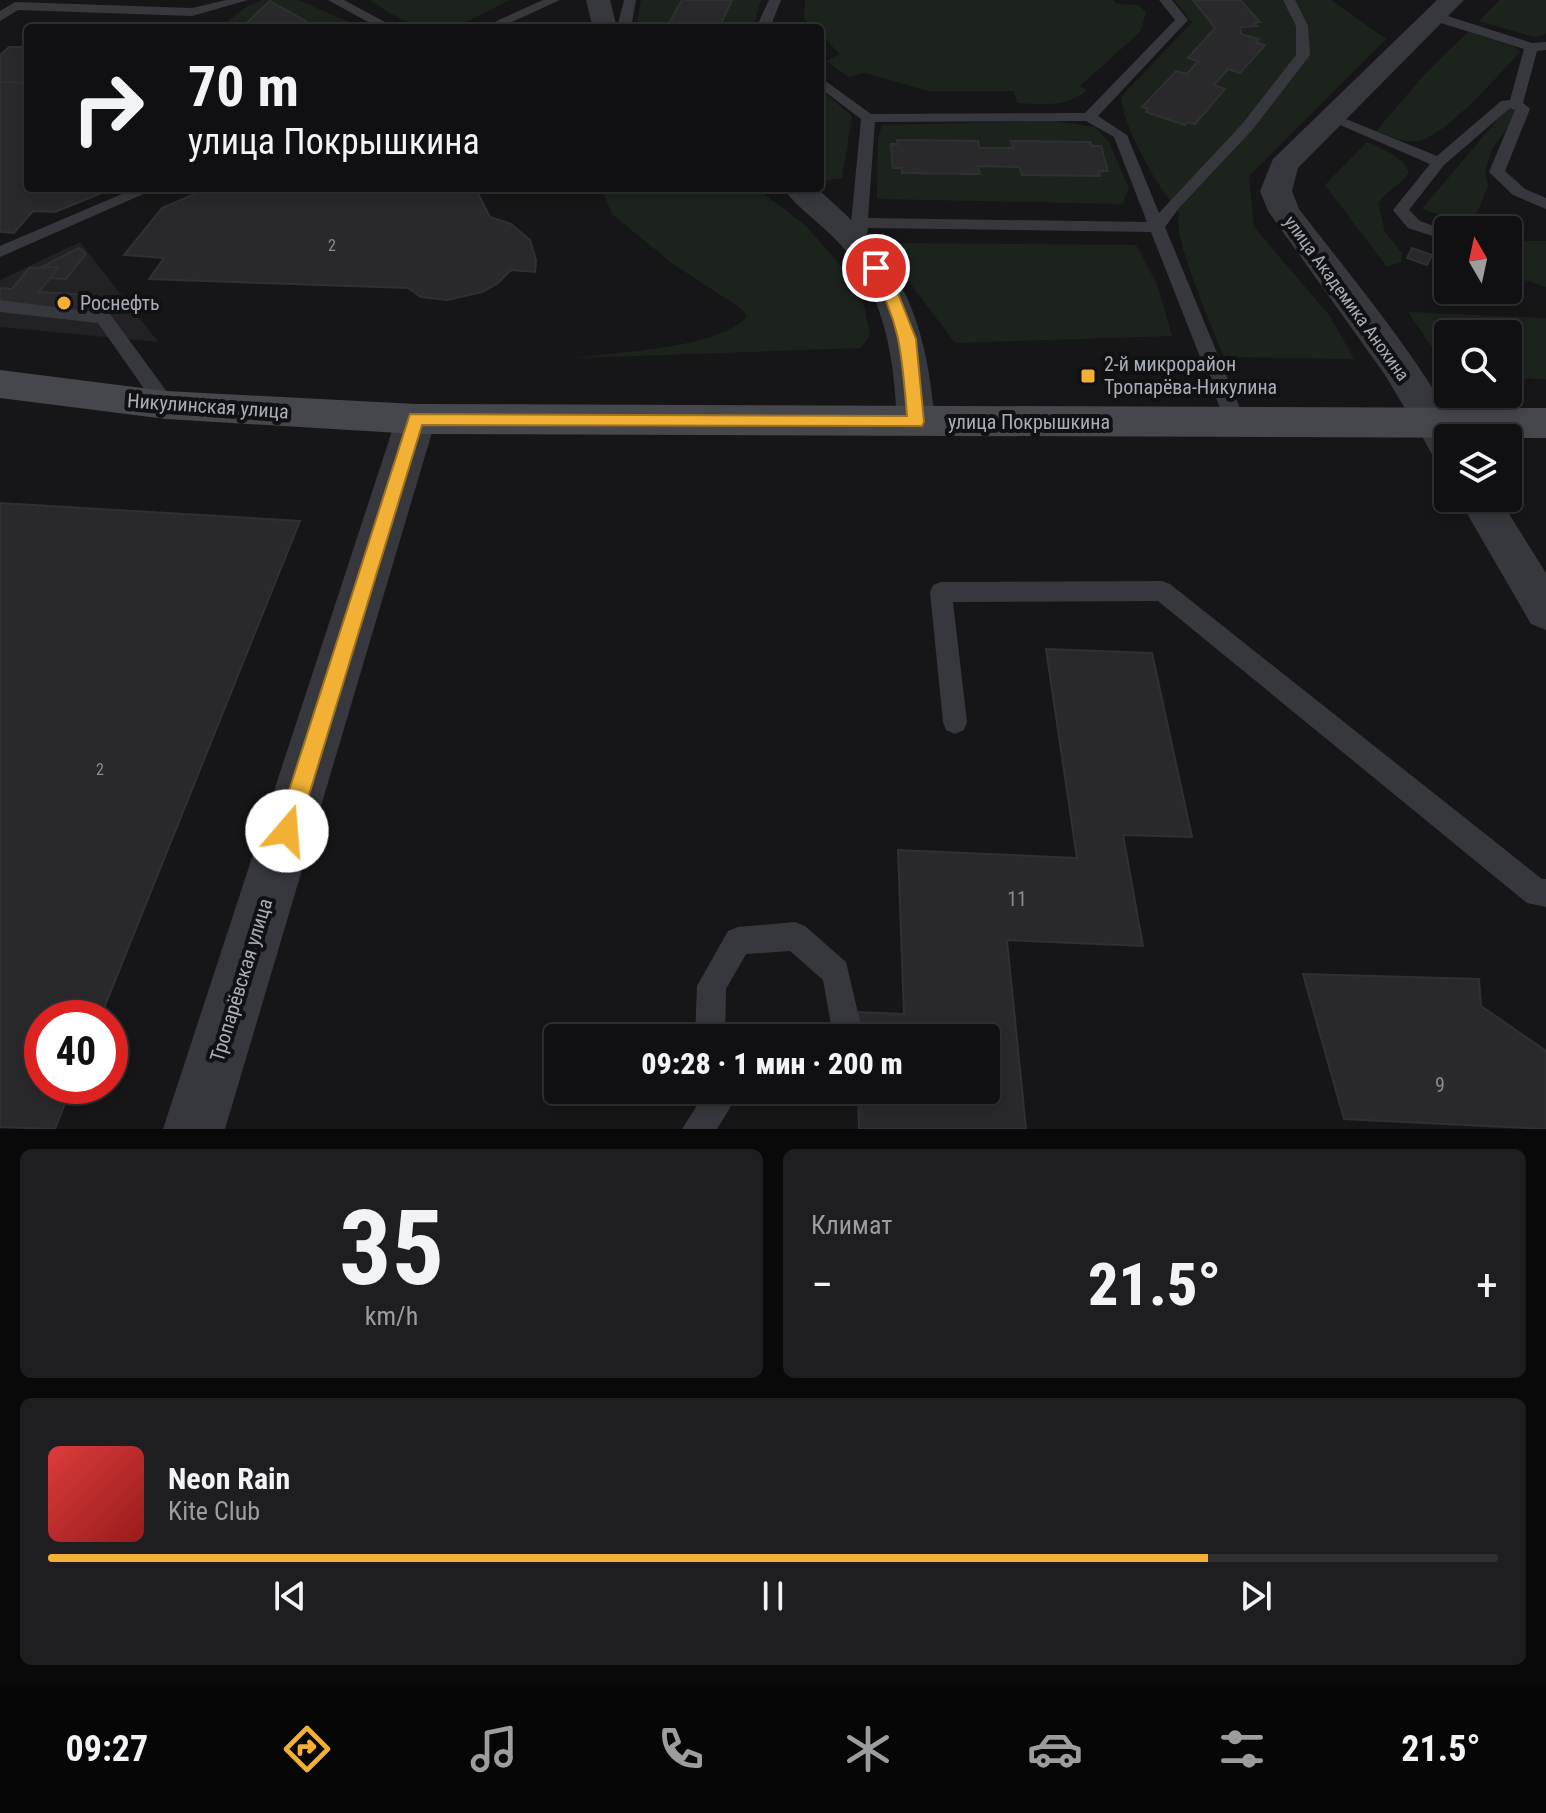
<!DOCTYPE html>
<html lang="ru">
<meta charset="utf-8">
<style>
body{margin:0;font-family:"Roboto Condensed",sans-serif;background:#1e1e20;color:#f1f3f6;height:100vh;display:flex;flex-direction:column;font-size:30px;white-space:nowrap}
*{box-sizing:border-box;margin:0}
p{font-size:26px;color:#9c9d9f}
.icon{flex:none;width:44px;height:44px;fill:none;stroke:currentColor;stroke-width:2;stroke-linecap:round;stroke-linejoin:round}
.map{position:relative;height:1129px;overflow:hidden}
.panel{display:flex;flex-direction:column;gap:20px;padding:20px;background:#09090a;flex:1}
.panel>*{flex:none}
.hud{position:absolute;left:24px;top:24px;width:800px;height:168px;border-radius:8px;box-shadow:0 4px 12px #0003,0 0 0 2px #303032;background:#101012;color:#f1f3f6;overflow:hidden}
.needle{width:52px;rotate:351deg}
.tools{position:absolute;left:1434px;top:216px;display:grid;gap:16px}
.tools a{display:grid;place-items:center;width:88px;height:88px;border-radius:8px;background:#101012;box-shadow:0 4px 12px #0003,0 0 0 2px #303032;font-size:40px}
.speed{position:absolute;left:24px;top:1000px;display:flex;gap:16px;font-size:40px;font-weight:700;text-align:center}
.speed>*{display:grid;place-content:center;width:104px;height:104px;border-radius:50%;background:#101012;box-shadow:0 4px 12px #0003,0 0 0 2px #303032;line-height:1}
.speed .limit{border:12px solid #d22;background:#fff;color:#111}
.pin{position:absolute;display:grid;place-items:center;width:68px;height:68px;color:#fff;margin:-34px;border:4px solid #fff;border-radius:50%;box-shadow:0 2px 8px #0007}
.me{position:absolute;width:88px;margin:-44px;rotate:18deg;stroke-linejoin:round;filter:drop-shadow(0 0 6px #0008)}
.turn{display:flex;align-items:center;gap:28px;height:168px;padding:0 32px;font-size:36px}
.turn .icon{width:104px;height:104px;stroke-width:2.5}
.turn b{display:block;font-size:56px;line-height:68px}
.big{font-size:60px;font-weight:800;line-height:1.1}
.panel .widget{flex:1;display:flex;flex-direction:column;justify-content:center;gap:12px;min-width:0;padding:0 28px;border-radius:12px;background:#1e1e20}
.panel .dial{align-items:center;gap:0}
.dial b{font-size:104px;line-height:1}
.song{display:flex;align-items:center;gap:24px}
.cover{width:96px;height:96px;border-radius:12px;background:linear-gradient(135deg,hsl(0 70% 55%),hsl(0 70% 35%))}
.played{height:8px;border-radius:4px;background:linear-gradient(90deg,#f2b134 80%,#303032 80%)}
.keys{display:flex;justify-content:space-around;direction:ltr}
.heat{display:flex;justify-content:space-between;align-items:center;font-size:44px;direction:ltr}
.panel .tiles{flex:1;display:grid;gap:20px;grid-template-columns:1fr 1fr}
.widget:last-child{grid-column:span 2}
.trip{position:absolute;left:544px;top:1024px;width:456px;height:80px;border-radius:8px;background:#101012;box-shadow:0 4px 12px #0003,0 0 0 2px #303032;font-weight:800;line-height:80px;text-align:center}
.menu{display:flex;height:128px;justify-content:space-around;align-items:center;background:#060607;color:#9c9d9f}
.menu .icon{width:56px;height:56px}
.menu .on{color:#f2b134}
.menu b{font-size:36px;color:#f1f3f6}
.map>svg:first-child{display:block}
.built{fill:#222225}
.green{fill:#1c231d;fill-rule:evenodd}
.building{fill:#29292c;stroke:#303034;stroke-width:2}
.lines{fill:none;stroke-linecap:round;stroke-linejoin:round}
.service{fill:#37383d;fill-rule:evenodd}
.minor{fill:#37383d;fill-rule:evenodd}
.tertiary{fill:#37383d;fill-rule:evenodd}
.secondary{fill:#45474d;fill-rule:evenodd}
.route{fill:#f2b134;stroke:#9d7322;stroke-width:2}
.poi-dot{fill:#f2b134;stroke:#111113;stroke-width:3}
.labels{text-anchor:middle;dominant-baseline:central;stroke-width:8;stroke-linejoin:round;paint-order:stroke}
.number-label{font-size:16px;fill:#888b94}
.far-street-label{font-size:18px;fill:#a8adb8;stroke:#111113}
.poi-label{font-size:20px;fill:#a8adb8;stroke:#111113;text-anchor:start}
.street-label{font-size:20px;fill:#a8adb8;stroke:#111113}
.near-number-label{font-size:20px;fill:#888b94}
</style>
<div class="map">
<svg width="1546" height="1129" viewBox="0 0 1546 1129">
<rect width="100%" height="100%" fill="#161618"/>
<path class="built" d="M80 242 158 342 0 327V280Z"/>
<g class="green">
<path d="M262 0H298L363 28H219L246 7Z"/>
<path d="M370 0H509C446 33 433 43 370 0Z"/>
<path d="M641 0H682L669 22 677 23 676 27 681 28H636Z"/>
<path d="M732 0H761L753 28H719Z"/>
<path d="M805 0H1113L1117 4 1138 5 1146 12 1141 31 1080 86 1087 90C1067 108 1042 104 1017 103L1014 91H928L865 73 849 77 826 61 840 54 820 34V28H813L804 19Z"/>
<path d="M1174 0H1193L1215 28 1188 57 1198 61 1187 74 1175 71 1142 107 1148 109 1147 112 1185 125 1188 122 1196 124 1225 90 1214 85 1228 69 1241 73 1264 46 1256 43 1258 39 1241 34V27L1256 26 1254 23 1260 22 1240 0H1331L1386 39 1249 176 1254 227 1330 316 1354 359 1224 357C1213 328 1172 239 1179 213 1158 186 1124 131 1121 97L1192 22Z"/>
<path d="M1500 0H1546V34L1534 37 1479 21Z"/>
<path d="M1468 32 1515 47 1520 52C1500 73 1445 137 1418 141 1403 143 1390 136 1376 131L1425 74Z"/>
<path d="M820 89 852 116 842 178 825 181 820 177Z"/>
<path d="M1508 107 1519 111 1492 149 1485 170 1488 185 1472 226 1422 209Z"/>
<path d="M1053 121 1095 127 1109 142 1129 188 1123 204 877 199 878 138 882 125ZM898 140 977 141 979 148H1013L1012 141 1090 142 1092 146 1101 147 1108 170 1099 171 1100 176 1023 175 1020 167 978 166 979 173 902 172Z"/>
<path d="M1367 142C1382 149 1402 155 1409 172 1402 186 1387 189 1378 203L1385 232 1402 253 1401 262 1387 267 1325 185Z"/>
<path d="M600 188H756L806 226 841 266 864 305 870 335 861 348 577 358C622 351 715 349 747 317L742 309 673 264 613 215Z"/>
<path d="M1515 241H1546V287L1524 280 1508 263V242Z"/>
<path d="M880 243 1136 245 1157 284 1172 336 955 343Z"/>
<path d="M1408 312 1546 318V379L1508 378V334H1448V362L1440 359Z"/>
</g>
<g class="building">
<path d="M682 0H732L719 28 675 27 677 23H669Z"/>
<path d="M1193 0H1240L1260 22 1254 23 1257 26 1241 27V34L1259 39 1256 43 1265 45 1240 73 1228 69 1214 85 1225 89 1195 124 1188 122 1185 125 1146 112 1148 109 1142 107 1176 71 1187 74 1198 61 1188 58 1215 28Z"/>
<path d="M270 1 318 28H241Z"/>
<path d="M9 47H28L26 83 0 82V55Z"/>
<path d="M0 82 28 83V188H114L55 212 33 211 14 233 0 232Z"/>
<path d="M897 140 978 141 979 148H1013L1011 141 1090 142 1092 146H1101L1108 171H1099L1100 176 1022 175 1020 167 978 166 980 174 902 173V168H893L891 144H898Z"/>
<path d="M208 188H475L490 217 511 224 530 240 536 260 535 272 511 270 498 283 482 292 447 300 421 297 408 288 149 279 164 258 124 255 162 208Z"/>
<path d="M79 248 86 254 66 279 22 277Z"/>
<path d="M1412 248 1432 255 1427 265 1407 258Z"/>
<path d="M59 267 39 292 93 295 101 308 93 318 0 308V288L12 289 29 268Z"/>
<path d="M0 503 300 521 100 1018H42V1086H72L55 1129 0 1127Z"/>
<path d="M1046 649 1152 653 1192 837 1123 835 1143 946 1007 940 1026 1129H859L858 1090H986V1038H858V1012L904 1014 898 850 1077 858Z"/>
<path d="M1303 974 1479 979 1481 1006 1546 1051V1129L1344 1119Z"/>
</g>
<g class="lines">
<g class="service">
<path d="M226 0H248L192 16 18 10 0 21V11L15 2 192 8Z"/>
<path d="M328 0H344L396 28H379Z"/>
<path d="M543 0H560L499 28H481Z"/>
<path d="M624 0H636L631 28H617Z"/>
<path d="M769 0H781L770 28H756Z"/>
<path d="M1159 0H1172L1188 20 1098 116 1127 135 1159 213 1243 123 1296 55V26L1283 0H1295L1308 26 1310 55 1253 129 1179 208 1165 227 1246 423 1243 428H1229L1226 423 1151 232 868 228 866 239H854L851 223 861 119 820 88V77L871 114 1085 113 1175 20ZM1086 121 1114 137 1147 222 868 218 875 122Z"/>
<path d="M1428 13H1438L1532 43 1546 42V50L1537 51 1523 103 1530 109 1505 171 1525 189 1546 198V209L1513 195 1489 172 1515 110 1510 108 1444 165 1409 210 1420 221 1448 231V241L1408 228 1393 210 1430 164 1324 118 1331 114 1336 115 1437 156 1501 101 1510 100 1524 49 1428 19Z"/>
<path d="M136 188H157L0 257V246Z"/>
<path d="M0 300 110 314 173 400 176 405 173 410H159L98 323 0 312Z"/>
<path d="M1162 581 1170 584 1542 879H1546V907L1527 903 1158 601 953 602 967 722 964 730 955 734 946 730 943 722 930 592 933 585 941 582Z"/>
<path d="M795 922 805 926 846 962 863 1034 861 1038H829L832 1030 823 980 790 951 746 954 726 989 725 1038H695L697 986 728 931 738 927Z"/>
<path d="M707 1090H741L717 1129H682Z"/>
</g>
<g class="minor">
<path d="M586 0H610L617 28H593Z"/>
<path d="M783 188H816C901 259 925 313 935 422L929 432 916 436 903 432 897 422C894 357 885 294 840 244 823 225 798 209 783 188Z"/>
<path d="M1433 408 1446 412 1462 438H1448V463L1434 458 1414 422 1420 412Z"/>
<path d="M1458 498H1499L1546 573V630L1531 624Z"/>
</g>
<g class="tertiary">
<path d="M1437 0H1464L1298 168 1292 191 1299 209C1352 278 1410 346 1453 422L1447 432 1433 437 1419 432 1385 375 1268 211 1260 191 1273 159Z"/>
<path d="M416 404 430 409 436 419 225 1129H163L396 419 402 409Z"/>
</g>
<path class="secondary" d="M0 370 166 391 416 404 1546 408V438L416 434 166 419 0 398Z"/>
</g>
<path class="route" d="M876 264 881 265 897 291 916 339 924 422 922 426 422 425 298 831 295 839 287 842 279 839 276 831 410 414 907 416C902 356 901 321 869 268Z"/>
<g class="poi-dot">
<circle cx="64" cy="303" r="8"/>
<rect x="1080" y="368" width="16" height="16" rx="4"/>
</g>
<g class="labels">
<g class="number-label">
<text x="332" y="245">2</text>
<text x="100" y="769">2</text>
</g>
<g class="far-street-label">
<text transform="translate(1347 298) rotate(54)">улица Академика Анохина</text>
</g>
<g class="poi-label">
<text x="80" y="303">Роснефть</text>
<text x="1104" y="364">2-й микрорайон<tspan x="1104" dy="23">Тропарёва-Никулина</tspan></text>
</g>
<g class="street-label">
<text transform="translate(208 406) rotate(4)">Никулинская улица</text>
<text x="1029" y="422">улица Покрышкина</text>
<text transform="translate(241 980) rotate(-73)">Тропарёвская улица</text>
</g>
<g class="near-number-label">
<text x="1017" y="899">11</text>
<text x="1440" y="1085">9</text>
</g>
</g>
</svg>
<div class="tools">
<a><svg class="needle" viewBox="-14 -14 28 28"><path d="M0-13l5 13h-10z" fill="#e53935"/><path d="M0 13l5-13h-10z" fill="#9c9d9f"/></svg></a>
<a><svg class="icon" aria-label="search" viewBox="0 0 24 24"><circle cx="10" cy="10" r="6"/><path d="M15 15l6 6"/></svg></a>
<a><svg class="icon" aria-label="layers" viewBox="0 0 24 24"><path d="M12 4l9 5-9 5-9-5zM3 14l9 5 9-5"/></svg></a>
</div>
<div class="speed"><div class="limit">40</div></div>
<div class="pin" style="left:876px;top:268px;background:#d93025"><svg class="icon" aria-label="arrive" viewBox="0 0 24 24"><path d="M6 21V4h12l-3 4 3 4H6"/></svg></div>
<svg class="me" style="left:287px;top:831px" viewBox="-20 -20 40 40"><circle r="19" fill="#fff"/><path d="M0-13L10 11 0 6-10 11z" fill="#f2b134"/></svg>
<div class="trip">09:28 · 1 мин · 200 m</div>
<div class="hud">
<div class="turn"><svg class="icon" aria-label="right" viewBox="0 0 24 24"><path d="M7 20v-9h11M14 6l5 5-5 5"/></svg><div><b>70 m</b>улица Покрышкина</div></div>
</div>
</div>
<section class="panel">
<div class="tiles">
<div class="widget dial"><b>35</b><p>km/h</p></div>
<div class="widget"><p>Климат</p>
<div class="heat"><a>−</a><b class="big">21.5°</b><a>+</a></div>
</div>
<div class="widget">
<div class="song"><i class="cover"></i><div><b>Neon Rain</b><p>Kite Club</p></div></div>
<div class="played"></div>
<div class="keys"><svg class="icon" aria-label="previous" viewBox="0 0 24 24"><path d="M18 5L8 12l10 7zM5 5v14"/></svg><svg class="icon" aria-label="pause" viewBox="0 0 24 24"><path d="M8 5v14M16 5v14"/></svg><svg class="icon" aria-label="next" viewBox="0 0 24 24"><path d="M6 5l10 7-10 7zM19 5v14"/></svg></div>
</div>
</div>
</section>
<nav class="menu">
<b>09:27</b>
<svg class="icon on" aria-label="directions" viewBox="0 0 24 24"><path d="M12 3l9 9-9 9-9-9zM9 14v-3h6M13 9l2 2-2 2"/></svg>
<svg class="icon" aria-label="music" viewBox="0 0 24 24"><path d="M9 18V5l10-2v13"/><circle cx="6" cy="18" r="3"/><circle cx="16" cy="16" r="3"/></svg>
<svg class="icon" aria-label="phone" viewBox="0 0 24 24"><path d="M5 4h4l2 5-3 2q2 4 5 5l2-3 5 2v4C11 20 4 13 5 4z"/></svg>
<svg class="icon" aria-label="climate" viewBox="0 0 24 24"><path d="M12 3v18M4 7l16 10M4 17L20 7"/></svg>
<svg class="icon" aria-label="car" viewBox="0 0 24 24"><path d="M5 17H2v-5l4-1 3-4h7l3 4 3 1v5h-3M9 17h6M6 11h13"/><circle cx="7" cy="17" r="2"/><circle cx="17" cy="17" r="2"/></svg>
<svg class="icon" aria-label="filters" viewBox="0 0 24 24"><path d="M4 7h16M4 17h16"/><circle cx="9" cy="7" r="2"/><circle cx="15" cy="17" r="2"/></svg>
<b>21.5°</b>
</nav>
